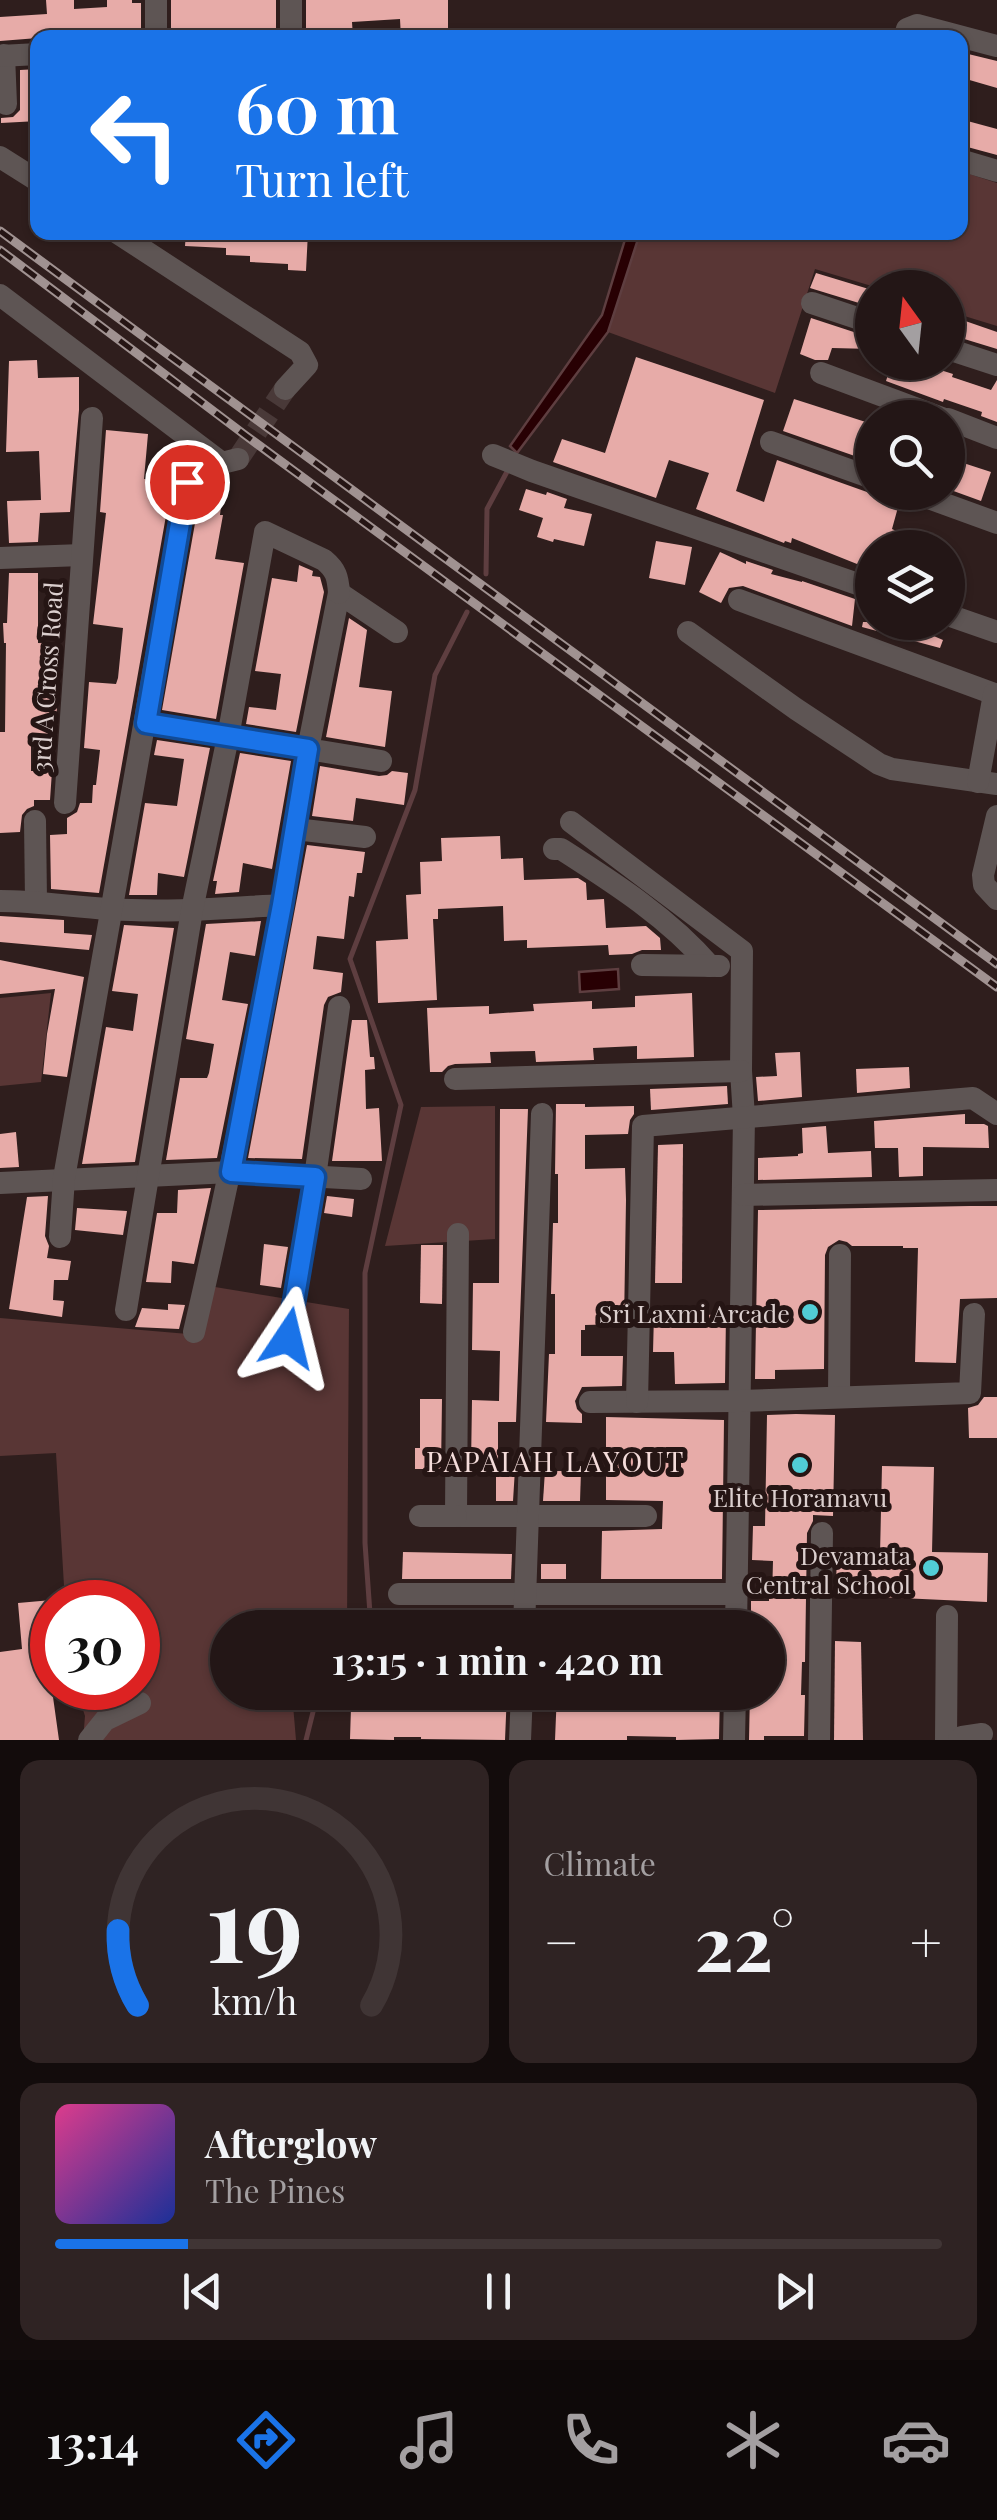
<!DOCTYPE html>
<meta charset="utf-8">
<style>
body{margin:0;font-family:"Playfair Display",serif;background:#2f2323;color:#f1f3f6;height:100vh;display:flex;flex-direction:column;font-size:38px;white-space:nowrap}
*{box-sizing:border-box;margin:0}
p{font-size:32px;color:#a39fa1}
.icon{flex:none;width:55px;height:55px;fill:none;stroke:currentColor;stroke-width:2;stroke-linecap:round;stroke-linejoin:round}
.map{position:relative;height:1740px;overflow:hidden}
.details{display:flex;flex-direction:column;gap:20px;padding:20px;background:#130c0c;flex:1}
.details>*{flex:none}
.hud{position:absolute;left:30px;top:30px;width:938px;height:210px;border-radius:20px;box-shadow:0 2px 8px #0004,0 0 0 2px #403535;background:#1a73e8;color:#fff;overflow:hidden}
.needle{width:65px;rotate:345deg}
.buttons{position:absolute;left:855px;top:270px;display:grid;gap:20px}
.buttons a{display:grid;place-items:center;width:110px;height:110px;border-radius:50%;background:#231616;box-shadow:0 2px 8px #0004,0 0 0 2px #403535;font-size:50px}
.speed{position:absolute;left:30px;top:1580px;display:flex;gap:20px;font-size:50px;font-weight:700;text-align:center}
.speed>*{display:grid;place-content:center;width:130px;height:130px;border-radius:50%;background:#231616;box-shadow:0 2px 8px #0004,0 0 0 2px #403535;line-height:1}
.speed .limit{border:15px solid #d22;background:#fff;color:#111}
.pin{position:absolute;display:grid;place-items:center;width:85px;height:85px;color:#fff;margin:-42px;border:5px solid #fff;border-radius:50%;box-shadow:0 2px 10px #0007}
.me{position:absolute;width:110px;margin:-55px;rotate:10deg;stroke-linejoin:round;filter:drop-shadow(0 0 8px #0008)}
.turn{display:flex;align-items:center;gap:35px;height:210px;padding:0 40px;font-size:45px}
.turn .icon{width:130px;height:130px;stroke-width:2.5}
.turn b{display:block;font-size:70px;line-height:85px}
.big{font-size:75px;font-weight:700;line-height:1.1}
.details .tile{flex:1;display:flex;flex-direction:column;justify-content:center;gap:15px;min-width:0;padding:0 35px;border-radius:20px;background:#2f2323}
.details .dial{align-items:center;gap:0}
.dial svg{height:260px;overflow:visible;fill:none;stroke:#403535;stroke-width:7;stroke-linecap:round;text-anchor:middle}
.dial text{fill:#f1f3f6;stroke:none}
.song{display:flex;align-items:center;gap:30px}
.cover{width:120px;height:120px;border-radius:15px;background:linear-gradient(135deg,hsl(330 70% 55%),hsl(230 70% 35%))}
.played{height:10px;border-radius:5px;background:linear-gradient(90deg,#1a73e8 15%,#403535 15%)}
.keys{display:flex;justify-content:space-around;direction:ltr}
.heat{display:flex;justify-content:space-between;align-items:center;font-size:55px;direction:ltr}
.details .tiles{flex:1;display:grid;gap:20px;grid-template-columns:1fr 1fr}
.tile:last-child{grid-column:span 2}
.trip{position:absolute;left:210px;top:1610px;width:575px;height:100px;border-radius:50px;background:#231616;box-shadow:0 2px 8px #0004,0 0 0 2px #403535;font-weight:700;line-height:100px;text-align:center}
.menu{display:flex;height:160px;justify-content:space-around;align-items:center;background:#0e0909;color:#a39fa1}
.menu .icon{width:70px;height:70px}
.menu .on{color:#1a73e8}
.menu b{font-size:45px;color:#f1f3f6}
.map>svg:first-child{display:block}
.green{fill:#593635}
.water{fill:#280003;stroke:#5e3e40;stroke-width:2.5}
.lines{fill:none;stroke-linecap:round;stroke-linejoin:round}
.stream{stroke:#5e3e40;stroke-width:5}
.building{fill:#e7aba8}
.minor-tunnel{stroke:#493938;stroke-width:22;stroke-dasharray:22 11;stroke-linecap:butt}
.minor{stroke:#5e5554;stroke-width:22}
.rail-casing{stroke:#a09291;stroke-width:9}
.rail{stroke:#251514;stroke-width:5;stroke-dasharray:15;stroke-linecap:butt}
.route-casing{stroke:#114b97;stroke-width:25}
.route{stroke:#1a73e8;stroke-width:18}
.poi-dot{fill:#51ccd5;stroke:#251514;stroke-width:4}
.labels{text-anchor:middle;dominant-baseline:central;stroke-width:10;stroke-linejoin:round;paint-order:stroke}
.street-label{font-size:25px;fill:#dbcfce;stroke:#251514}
.poi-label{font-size:25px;fill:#dbcfce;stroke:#251514;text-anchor:end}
.neighbourhood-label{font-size:28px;letter-spacing:2.5px;fill:#f4dcda;stroke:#251514}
</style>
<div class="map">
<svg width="997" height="1740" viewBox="0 0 997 1740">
<rect width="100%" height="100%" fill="#2f1e1d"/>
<g class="green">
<path d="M960 171 997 183V326L948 311V288L875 287 815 269 775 393 608 332 638 233 960 232Z"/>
<path d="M51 993 41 1082 0 1086V998Z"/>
<path d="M495 1106V1239L385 1246 421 1107Z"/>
<path d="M215 1287 349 1309 347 1627 228 1628V1692L292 1693 296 1740H83L85 1716 76 1688H138V1602H65L56 1453 0 1456V1318L200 1335Z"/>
</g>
<g class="water">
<path d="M627 233H640L608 332 517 453 510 446 602 315Z"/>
<path d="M618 969 619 989 580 992 579 972Z"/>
</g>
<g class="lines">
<g class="stream">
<path d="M486 574 487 509 509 468"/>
<path d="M371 1628 365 1543V1273L401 1105 350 959 415 790 435 675 467 612"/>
<path d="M306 1740 318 1692"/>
</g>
</g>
<g class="building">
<path d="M46 0H74V9L107 7V0H132V3H141V38H38L0 41V17L47 14Z"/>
<rect x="171" y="0" width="105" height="38"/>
<path d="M306 0H448V38H401L400 19 352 22 353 38H306Z"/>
<path d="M960 52 997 61V88L966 79 969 68 960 66Z"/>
<path d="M38 69V121L1 123V118L13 117 20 110V70Z"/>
<path d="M960 119 997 129V155L960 145Z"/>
<path d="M186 232H308L306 271 288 270V264L250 262V256L226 255V248L185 246Z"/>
<path d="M816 273 872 290V307L810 288Z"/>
<path d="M948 315 997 332V349L948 334Z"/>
<path d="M811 318 872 338V349L832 348 828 360H815L800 354Z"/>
<path d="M636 357 764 400 736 491 764 502 777 460 867 492 900 500 892 529 896 531 895 535 923 548H872V570L792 538 791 543 785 541 784 543 696 509 709 473 669 460 656 498 553 462 562 439 605 453Z"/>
<path d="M37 360 38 378 79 377V410L70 512 40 513 38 542 9 543 7 501 41 500 39 451 6 452 9 361Z"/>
<path d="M892 362H903L929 372 931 367 953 374 952 377 991 390 997 380V422L981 416 982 412 944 399 943 402 886 381Z"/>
<path d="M794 399 872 424V462L783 431Z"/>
<path d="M106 430 148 434 144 479 172 482 99 893 51 889 50 835 67 834V818L77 812 80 803H92L93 785H96L100 750 84 748 89 682 116 684 118 678 123 628 93 624 106 513 100 512Z"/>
<path d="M948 458 991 472 981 501 948 489Z"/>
<path d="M526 489 546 495 547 492 567 499 564 508 592 514 584 546 554 539 553 542 537 537 543 518 519 510Z"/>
<path d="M200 495 222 498 220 515H223L215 559 244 563 216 719 162 710Z"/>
<path d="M656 541 692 547 685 585 649 578Z"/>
<path d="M720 552 746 564V561L773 570 771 574 802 582V581L855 599 852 626 743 586 729 588 721 603 699 592Z"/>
<path d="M299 565 313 571 312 576 320 577 324 592 296 732 246 724 249 707 276 710 281 674 255 671 272 578 297 582Z"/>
<path d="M9 573H38V643L61 644 55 737 31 738V771H52L50 800H34V806L27 809 22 815 20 832 0 833V732H5L6 643H4L3 623H7Z"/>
<path d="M349 618 367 630 359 687 392 691 385 747 326 737Z"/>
<path d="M863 622H901L943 640 940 648 862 627Z"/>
<path d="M157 740 210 748 184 877 158 873 157 895H129L145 803 177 806 184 759 154 755Z"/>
<path d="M240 753 291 761 272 869 243 863 239 892 215 894 217 881H213Z"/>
<path d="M320 766 379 776 387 775 392 771 408 773 404 805 356 798 353 821 312 816Z"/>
<path d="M500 836 501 859 523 858 524 880 578 878 586 883 587 900 604 899 606 928 646 926 660 938 661 950H642L632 954 609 955 608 945 527 948V940L504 941 503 906 438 909V919H433L437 1000 378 1003 376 941 408 939 406 895 421 894 420 862 442 861 441 838Z"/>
<path d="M307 845 365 852 362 873H357L354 897 349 896 344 939 317 936 313 969 343 973 341 992 328 997 324 1005 302 1159 248 1158Z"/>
<path d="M0 916 64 920V933L92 935 89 950 0 942Z"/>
<path d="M261 921 255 956 230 952 222 1000 248 1004 217 1158 166 1160 180 1078H207L209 1073 214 1044 186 1039 206 924Z"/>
<path d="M124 925 174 928 135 1162 82 1164 106 1027 133 1031 138 994 112 991Z"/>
<path d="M0 960 84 977 67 1077 43 1074 47 1034 55 989 0 994Z"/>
<path d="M692 993 694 1057 637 1059V1046L593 1048 594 1060 536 1062 535 1051 490 1052 491 1063 455 1064 448 1066 442 1072H430L427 1008 489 1006V1014L534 1011 533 1004 592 1001V1009L635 1007V996Z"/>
<path d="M352 1020H367L370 1057H374L375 1069 365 1070 366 1109 379 1108 382 1161H332Z"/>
<path d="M800 1052 802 1097 758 1101 756 1077 777 1076 775 1053Z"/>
<path d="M909 1067 910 1088 857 1093 856 1069Z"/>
<path d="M727 1086 728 1104 651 1110 650 1089Z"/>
<path d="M556 1104H585V1107L634 1106V1114L630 1120 628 1134 585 1135V1169L625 1168 626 1200 624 1324 585 1325V1330H581V1356H623L622 1386 582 1387 575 1401 577 1409 582 1414V1423L546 1422 549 1354H555V1294H551L553 1223H558V1174H555Z"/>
<path d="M500 1109H528L516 1422H498V1466H471L472 1400 499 1401 500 1351 472 1350 473 1283H499Z"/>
<path d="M965 1114V1124H984L988 1126 989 1148 923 1147V1176L899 1177 898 1148H875L874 1121Z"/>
<path d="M826 1126 828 1153 871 1151 872 1177 758 1180V1158L798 1156V1154L803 1153 802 1128Z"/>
<path d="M16 1132 19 1167 0 1168V1134Z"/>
<path d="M683 1144 682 1283H655L658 1145Z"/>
<path d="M211 1188 194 1264 172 1261 171 1283 146 1282 157 1213H177L178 1190Z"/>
<path d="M48 1196 45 1236 49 1246 47 1258 71 1261 68 1280H54L53 1300 64 1301 62 1317 9 1309 27 1197Z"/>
<path d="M327 1196 354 1199 352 1217 324 1213Z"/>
<path d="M970 1206H997V1298L960 1299 956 1363 915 1362 918 1248H903V1246H852L847 1242 839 1240 828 1247 825 1255 824 1369 775 1370V1379H755L758 1210Z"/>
<path d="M77 1208 127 1211 123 1235 75 1230Z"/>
<path d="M264 1244 288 1247 281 1288 260 1285Z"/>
<path d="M421 1245H443L442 1304 420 1303Z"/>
<path d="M168 1304 185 1305 179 1329 135 1327 142 1308 168 1310Z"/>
<path d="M654 1314 726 1315 725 1383 675 1384 674 1352H653Z"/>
<path d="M984 1397H997V1438H969L968 1408 978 1405Z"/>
<path d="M420 1399H442L441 1469H415V1448H420Z"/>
<path d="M796 1414 835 1415 833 1516 813 1515V1521L807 1533 805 1662H802L801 1695H805L804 1736H764V1740H749L750 1692H768V1628H751V1601H769V1598H772L773 1561 752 1560 753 1526H765L767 1415Z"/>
<path d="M606 1417 724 1420 722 1579H601L602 1531 662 1529 663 1501 606 1500Z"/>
<path d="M882 1466 934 1467 932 1552 988 1553 987 1602 879 1597V1586L836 1585 837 1554 880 1555Z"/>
<path d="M496 1469H515L513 1501H496Z"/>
<path d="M545 1471H581L580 1501H543Z"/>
<path d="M403 1552 512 1554 511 1579H402Z"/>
<rect x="541" y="1564" width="25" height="15"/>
<path d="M52 1600V1660L48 1661 59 1740H0V1652L22 1649 18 1603Z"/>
<path d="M405 1609H510L509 1628H404Z"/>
<rect x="586" y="1609" width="44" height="19"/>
<path d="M835 1641 861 1642 863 1740H834Z"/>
<path d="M422 1692H507L505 1740 421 1739V1737H394V1740L350 1739 351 1707 422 1709Z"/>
<path d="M557 1692H652V1711L698 1712 699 1692H720L719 1739 676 1740V1737L627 1736V1740H555Z"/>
</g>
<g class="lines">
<path class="minor-tunnel" d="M238 459 285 389"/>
<g class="minor">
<path d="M156 0V38"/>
<path d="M291 38V0"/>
<path d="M904 38 907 29 917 25 997 46"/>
<path d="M4 55 6 104"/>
<path d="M0 56 38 54"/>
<path d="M0 157 38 181"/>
<path d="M960 160 997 171"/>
<path d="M116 232 300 352 307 365 285 389"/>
<path d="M0 295 222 463 238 459"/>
<path d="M812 303 872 323"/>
<path d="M948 349 997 365"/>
<path d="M821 373 942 418"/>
<path d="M948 419 997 438"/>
<path d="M771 442 872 478"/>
<path d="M493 455 532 471 872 589"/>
<path d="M912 492 997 523"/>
<path d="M0 558 82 555"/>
<path d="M739 600 997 695"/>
<path d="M948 615 997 632"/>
<path d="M688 632 796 709 879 764 892 769 997 784"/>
<path d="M146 723 308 749C276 945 239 1139 194 1332"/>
<path d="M381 761 308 749 339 593 397 632"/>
<path d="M978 782 994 694"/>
<path d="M65 803 92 418"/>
<path d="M997 816 983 875 984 885 997 899"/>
<path d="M35 821 36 901"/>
<path d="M571 822 742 951 741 1071 744 1117 736 1628"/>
<path d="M295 829 365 837"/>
<path d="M554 849H561C614 883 669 918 710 966"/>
<path d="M0 901C37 901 73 907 109 909 167 913 225 908 282 905"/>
<path d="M642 965 719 966"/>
<path d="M455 1079 741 1071"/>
<path d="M0 1183 231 1172 361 1179"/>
<path d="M743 1195 997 1190"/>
<path d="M458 1234 456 1516H646"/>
<path d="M60 1237 64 1178 187 482"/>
<path d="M126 1310 192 910 228 737 265 532 324 560C336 570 338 577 339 593"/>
<path d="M288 1338 315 1177 339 1007"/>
<path d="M839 1397 840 1255"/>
<path d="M590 1402 739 1401 970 1393 974 1314"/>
<path d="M637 1402 643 1126 973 1098 997 1114"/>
<path d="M420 1516H456"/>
<path d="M399 1594H736"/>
<path d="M524 1628 542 1114"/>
<path d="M89 1740 105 1720 140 1703"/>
<path d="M520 1740 522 1692"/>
<path d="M734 1740 735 1692"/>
<path d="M819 1740 822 1533"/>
<path d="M946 1740 947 1616"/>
<path d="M959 1740 962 1737 982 1734"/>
</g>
<g class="rail-casing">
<g id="rail">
<path d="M0 231 997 964"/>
<path d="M0 250 245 435 997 987"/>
</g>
</g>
<use href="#rail" class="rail"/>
</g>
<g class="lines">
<g class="route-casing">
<path id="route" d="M187 482 146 723 308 749 282 905 231 1172 315 1177 288 1338"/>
</g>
<use href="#route" class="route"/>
</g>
<g class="poi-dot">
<circle cx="810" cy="1312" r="10"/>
<circle cx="800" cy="1465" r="10"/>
<circle cx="931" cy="1568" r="10"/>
</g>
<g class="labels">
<g class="street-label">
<text transform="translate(46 677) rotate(-86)">3rd A Cross Road</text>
</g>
<g class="poi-label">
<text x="790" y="1312">Sri Laxmi Arcade</text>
<text x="800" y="1496" text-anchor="middle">Elite Horamavu</text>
<text x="911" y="1554">Devamata<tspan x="911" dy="29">Central School</tspan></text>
</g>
<g class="neighbourhood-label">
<text x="556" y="1460">PAPAIAH LAYOUT</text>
</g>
</g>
</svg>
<div class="buttons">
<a><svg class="needle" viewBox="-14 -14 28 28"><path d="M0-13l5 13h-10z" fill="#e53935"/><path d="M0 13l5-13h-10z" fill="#a39fa1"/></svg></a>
<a><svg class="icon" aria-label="search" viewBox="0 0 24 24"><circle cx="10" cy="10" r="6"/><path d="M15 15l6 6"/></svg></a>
<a><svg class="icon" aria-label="layers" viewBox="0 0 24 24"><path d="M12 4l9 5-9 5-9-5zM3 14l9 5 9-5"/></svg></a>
</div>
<div class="speed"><div class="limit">30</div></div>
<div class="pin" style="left:187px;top:482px;background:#d93025"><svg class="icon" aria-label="arrive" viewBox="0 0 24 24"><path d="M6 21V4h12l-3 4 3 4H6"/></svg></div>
<svg class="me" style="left:288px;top:1338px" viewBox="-20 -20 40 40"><path d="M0-17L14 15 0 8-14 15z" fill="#1a73e8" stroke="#fff" stroke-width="4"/></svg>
<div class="trip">13:15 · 1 min · 420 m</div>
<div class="hud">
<div class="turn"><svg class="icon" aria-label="left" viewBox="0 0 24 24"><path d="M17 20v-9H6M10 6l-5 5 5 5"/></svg><div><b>60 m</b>Turn left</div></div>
</div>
</div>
<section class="details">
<div class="tiles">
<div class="tile dial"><svg viewBox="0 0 100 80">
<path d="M14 69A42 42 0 1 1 86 69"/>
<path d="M14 69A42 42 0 0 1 8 46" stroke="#1a73e8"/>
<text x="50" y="56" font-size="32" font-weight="700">19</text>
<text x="50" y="72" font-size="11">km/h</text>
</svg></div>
<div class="tile"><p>Climate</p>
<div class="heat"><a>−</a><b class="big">22°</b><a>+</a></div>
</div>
<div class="tile">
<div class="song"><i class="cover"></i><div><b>Afterglow</b><p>The Pines</p></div></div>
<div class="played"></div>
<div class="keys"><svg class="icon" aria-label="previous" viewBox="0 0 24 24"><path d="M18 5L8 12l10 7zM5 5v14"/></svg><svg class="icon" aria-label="pause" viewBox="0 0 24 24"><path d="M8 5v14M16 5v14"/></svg><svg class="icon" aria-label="next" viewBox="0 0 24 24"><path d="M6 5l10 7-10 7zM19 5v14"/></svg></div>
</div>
</div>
</section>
<nav class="menu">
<b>13:14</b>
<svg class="icon on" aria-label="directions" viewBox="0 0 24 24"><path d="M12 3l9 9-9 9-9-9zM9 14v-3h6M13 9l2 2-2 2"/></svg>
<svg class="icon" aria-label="music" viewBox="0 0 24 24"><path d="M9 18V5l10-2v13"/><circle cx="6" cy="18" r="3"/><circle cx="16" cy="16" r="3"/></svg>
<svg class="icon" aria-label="phone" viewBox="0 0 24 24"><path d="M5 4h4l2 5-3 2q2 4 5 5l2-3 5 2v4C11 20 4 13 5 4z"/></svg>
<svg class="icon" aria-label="climate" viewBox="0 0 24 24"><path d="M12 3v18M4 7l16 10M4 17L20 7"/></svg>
<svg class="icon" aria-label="car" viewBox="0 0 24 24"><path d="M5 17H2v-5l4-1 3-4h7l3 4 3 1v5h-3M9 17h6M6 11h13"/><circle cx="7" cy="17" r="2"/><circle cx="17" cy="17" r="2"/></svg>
</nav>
